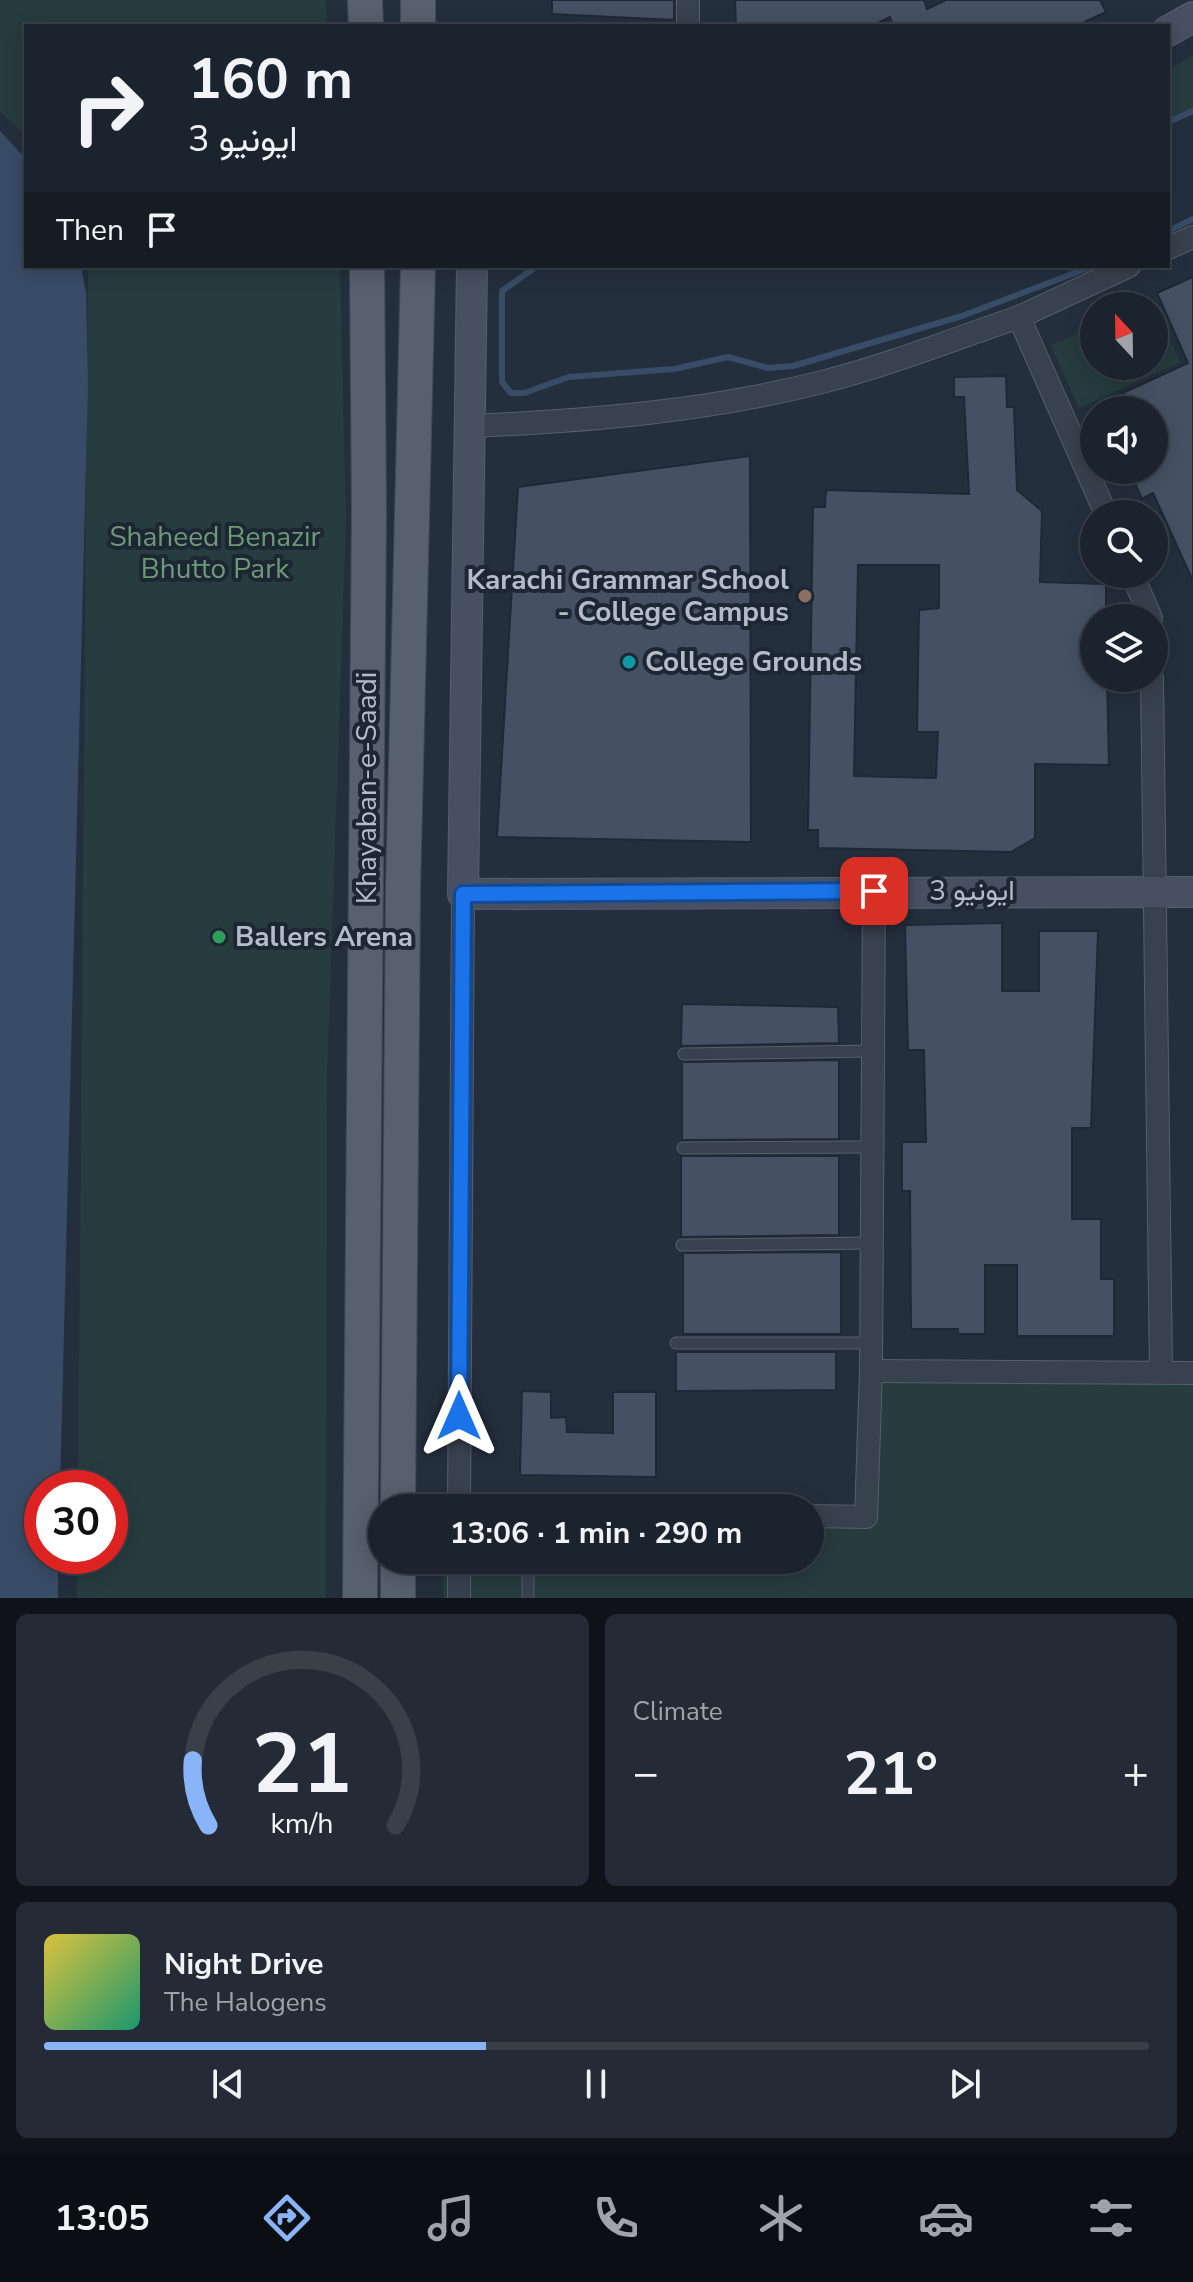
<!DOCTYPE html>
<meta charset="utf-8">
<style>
body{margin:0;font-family:"Nunito Sans",Vazirmatn,sans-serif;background:#242b36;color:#f1f3f6;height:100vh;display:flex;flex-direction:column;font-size:30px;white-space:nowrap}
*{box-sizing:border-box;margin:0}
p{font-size:26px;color:#a0a4aa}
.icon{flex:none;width:44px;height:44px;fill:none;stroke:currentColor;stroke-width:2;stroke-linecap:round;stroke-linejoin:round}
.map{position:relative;height:1598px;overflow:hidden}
.details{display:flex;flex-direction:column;gap:16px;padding:16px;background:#0f1319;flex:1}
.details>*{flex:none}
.guide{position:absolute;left:24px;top:24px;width:1146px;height:244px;border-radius:0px;box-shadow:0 4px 20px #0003,0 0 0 2px #39404a;background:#1b232e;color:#f1f3f6;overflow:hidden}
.needle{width:52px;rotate:338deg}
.fabs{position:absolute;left:1080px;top:292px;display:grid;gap:16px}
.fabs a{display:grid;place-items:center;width:88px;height:88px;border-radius:50%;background:#1b232e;box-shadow:0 4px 20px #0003,0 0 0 2px #39404a;font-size:40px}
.speed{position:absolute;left:24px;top:1470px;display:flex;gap:16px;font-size:40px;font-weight:700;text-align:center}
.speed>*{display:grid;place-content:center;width:104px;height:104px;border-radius:50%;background:#1b232e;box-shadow:0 4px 20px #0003,0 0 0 2px #39404a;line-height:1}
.speed .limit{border:12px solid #d22;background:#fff;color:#111}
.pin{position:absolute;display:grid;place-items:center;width:68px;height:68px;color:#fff;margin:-34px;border-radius:16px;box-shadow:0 4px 12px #0006}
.me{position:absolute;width:88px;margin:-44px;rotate:0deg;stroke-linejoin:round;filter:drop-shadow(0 0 6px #0008)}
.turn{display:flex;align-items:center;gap:28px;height:168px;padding:0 32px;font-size:36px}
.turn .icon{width:104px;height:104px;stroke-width:2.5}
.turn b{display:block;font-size:56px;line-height:68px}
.then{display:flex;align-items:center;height:76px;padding:0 32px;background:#0003;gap:16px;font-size:30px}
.big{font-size:60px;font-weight:700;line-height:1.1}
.details .tile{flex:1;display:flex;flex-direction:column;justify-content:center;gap:12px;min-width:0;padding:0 28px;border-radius:12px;background:#242b36}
.details .dial{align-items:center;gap:0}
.dial svg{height:208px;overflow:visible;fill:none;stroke:#39404a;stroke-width:7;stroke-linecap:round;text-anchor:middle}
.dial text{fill:#f1f3f6;stroke:none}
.song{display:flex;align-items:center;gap:24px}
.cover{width:96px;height:96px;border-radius:12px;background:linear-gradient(135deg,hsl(50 70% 55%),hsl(160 70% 35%))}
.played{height:8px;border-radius:4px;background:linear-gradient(90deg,#8ab4f8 40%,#39404a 40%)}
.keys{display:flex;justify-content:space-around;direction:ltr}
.heat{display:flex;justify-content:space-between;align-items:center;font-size:44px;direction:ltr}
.details .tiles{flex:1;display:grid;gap:16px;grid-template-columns:1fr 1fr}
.tile:last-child{grid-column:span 2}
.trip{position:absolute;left:368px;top:1494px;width:456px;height:80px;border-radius:40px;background:#1b232e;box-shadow:0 4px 20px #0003,0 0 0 2px #39404a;font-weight:700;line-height:80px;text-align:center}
.tabs{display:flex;height:128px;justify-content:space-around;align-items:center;background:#0b0e12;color:#a0a4aa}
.tabs .icon{width:56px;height:56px}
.tabs .active{color:#8ab4f8}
.tabs b{font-size:36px;color:#f1f3f6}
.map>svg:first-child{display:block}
.green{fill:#263c3f}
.water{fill:#394c67}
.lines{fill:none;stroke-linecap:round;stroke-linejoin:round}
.stream{stroke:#394c67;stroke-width:6}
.building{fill:#455162;stroke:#1f2835;stroke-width:2;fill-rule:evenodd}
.lane-casing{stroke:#565f6c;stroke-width:13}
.street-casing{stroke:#565f6c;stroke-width:24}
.secondary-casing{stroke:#565f6c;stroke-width:32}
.primary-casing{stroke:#414a57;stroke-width:36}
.lane{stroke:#38414e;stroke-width:11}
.street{stroke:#38414e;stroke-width:22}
.secondary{stroke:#465061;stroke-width:30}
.primary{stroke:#56606e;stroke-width:34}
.route-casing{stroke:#114b97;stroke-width:20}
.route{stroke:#1a73e8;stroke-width:14}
.education-dot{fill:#8d6e63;stroke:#1d2633;stroke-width:3}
.culture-dot{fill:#0f9aa8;stroke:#1d2633;stroke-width:3}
.leisure-dot{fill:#2e9e5b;stroke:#1d2633;stroke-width:3}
.labels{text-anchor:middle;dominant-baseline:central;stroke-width:8;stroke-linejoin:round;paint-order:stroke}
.park-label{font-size:28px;fill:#6b9a76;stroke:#1d2633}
.poi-label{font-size:28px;font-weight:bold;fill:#b4bcc9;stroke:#1d2633;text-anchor:start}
.street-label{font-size:28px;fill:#b4bcc9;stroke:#1d2633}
</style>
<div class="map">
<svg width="1193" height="1598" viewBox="0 0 1193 1598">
<rect width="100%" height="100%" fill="#242f3e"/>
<g class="green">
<path d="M0 0H326L327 26H26V136L0 112Z"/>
<path d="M1193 56V111L1168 122V69Z"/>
<path d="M88 266H340L346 522 327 1080 326 1598H77V1556H110V1488H78Z"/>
<path d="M1152 301 1180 362 1079 408 1051 345 1094 327V366H1154V306H1141Z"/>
<path d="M871 1371 1193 1373V1598H443L442 1560H810V1517L866 1516Z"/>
</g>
<path class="water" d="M0 131 26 159V266H81L86 293 88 385 60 1488H42V1556H58V1598H0Z"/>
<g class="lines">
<g class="stream">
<path d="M1168 122 1193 111"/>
<path d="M1168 231 1193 219"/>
<path d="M537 266 502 291V382L511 393H524L569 377 674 369 728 357 768 368 793 366 962 316 1093 266"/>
</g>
</g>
<g class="building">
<path d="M552 0H674V20L552 14Z"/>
<path d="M735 0H924L927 9 946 0H1100L1106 12 1076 26H893L890 17 872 26H736Z"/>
<path d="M1193 277V581L1153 493 1142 499 1129 470H1154V410H1086L1188 363 1157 293Z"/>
<path d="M1006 376 1007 407H1014L1017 490 1042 511 1040 582 1106 584V618H1094V678H1107L1109 765 1035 764V838L1011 852 818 848V830H808L813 507H825L826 490 969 494 964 397H954V377ZM858 565H939V608L919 610 917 732H938L936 778 854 776Z"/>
<path d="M750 456 751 842 497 837 518 487Z"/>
<path d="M1002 923V991H1039V931H1098L1091 1128H1072V1219H1101V1279H1114V1336H1017V1265H985V1334H958V1329H911L910 1191H902V1142H926L924 1050H908L905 925Z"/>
<path d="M682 1004 838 1007 839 1043 681 1046Z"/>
<path d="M839 1060V1139L682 1140V1062Z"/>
<path d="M681 1156H839V1235L681 1237Z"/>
<path d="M841 1252V1334H683V1253Z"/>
<path d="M676 1352H836V1390L676 1391Z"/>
<path d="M522 1391 551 1392V1418L566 1417 567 1432 613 1433V1392H656V1477L520 1475Z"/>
</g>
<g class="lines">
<g class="lane-casing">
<g id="lane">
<path d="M684 1054 873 1051"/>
<path d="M683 1148 872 1147"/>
<path d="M682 1245 872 1243"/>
<path d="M676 1343H871"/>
<path d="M528 1570V1598"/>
</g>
</g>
<g class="street-casing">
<g id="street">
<path d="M688 26V0"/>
<path d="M1168 248 1193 237"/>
<path d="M471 426C587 421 709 411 822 382 889 365 954 339 1019 317"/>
<path d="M1106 514 1019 317 1129 266"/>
<path d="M1132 574 1151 618"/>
<path d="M1152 678 1161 1372"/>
<path d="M871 1371 1193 1373"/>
<path d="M459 1508 463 894"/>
<path d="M810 1516 866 1517 871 1371 874 891"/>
<path d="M459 1560V1598"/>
</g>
</g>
<g class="secondary-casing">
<g id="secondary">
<path d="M1168 31 1193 17"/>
<path d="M472 266 463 894 1193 892"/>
</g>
</g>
<g class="primary-casing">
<g id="primary">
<path d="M365 0 366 26"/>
<path d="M418 0V26"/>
<path d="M398 1508 403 890 418 266"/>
<path d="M398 1560V1598"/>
<path d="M360 1598 369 511 367 266"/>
</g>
</g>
<use href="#lane" class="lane"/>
<use href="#street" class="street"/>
<use href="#secondary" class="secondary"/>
<use href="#primary" class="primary"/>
</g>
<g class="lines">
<g class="route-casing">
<path id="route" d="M459 1416 463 894 874 891"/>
</g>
<use href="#route" class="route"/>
</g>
<circle class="education-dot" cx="805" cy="596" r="8"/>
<circle class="culture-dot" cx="629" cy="662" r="8"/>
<circle class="leisure-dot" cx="219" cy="937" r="8"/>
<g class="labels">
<g class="park-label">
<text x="215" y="537">Shaheed Benazir<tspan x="215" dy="32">Bhutto Park</tspan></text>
</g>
<g class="poi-label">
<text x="789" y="580" text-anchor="end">Karachi Grammar School<tspan x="789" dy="32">- College Campus</tspan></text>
<text x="645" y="662">College Grounds</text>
<text x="235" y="937">Ballers Arena</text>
</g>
<g class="street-label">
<text transform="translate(367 788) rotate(-90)">Khayaban-e-Saadi</text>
<text x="972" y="891">ایونیو 3</text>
</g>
</g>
</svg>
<div class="fabs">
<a><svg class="needle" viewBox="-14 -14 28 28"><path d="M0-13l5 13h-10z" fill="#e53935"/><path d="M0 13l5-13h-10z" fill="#a0a4aa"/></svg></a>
<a><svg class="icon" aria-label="sound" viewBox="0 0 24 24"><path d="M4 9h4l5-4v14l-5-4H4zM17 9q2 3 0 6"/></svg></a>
<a><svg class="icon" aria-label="search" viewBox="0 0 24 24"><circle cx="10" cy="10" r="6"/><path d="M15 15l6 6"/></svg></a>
<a><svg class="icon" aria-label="layers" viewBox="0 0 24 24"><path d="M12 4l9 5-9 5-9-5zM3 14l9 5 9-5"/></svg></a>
</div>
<div class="speed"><div class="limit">30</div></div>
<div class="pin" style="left:874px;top:891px;background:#d93025"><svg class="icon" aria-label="arrive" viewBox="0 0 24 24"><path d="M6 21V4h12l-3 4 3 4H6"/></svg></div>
<svg class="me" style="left:459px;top:1416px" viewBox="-20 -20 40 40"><path d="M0-17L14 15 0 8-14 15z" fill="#1a73e8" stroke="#fff" stroke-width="4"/></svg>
<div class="trip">13:06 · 1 min · 290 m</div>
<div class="guide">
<div class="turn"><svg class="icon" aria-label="right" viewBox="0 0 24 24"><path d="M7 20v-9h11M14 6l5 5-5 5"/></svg><div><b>160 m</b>ایونیو 3</div></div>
<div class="then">Then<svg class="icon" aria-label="arrive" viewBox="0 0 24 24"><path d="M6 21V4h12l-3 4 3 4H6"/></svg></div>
</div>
</div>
<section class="details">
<div class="tiles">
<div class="tile dial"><svg viewBox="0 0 100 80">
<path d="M14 69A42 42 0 1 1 86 69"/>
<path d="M14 69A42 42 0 0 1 8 44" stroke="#8ab4f8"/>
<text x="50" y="56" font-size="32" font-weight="700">21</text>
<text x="50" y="72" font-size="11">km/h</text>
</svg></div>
<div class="tile"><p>Climate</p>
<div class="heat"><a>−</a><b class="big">21°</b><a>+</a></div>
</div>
<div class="tile">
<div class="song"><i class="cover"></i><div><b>Night Drive</b><p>The Halogens</p></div></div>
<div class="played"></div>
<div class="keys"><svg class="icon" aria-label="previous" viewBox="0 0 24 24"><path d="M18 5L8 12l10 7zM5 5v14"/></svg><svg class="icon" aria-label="pause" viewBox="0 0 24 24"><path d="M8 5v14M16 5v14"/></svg><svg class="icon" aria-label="next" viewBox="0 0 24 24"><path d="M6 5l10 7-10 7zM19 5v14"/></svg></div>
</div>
</div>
</section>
<nav class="tabs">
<b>13:05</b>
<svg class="icon active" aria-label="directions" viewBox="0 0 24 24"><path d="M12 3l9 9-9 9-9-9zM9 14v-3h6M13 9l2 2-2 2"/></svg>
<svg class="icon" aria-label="music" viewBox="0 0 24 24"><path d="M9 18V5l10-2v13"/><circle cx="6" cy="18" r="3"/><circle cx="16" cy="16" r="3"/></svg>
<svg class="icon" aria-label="phone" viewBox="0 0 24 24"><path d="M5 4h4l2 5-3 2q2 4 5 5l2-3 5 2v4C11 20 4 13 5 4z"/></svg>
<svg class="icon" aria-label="climate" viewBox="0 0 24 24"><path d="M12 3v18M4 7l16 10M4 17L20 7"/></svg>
<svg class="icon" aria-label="car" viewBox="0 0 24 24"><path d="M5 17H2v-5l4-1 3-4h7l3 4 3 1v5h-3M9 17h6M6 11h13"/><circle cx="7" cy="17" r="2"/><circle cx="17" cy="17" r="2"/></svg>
<svg class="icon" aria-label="filters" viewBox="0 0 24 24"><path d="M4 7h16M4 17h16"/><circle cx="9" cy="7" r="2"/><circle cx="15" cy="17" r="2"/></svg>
</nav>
